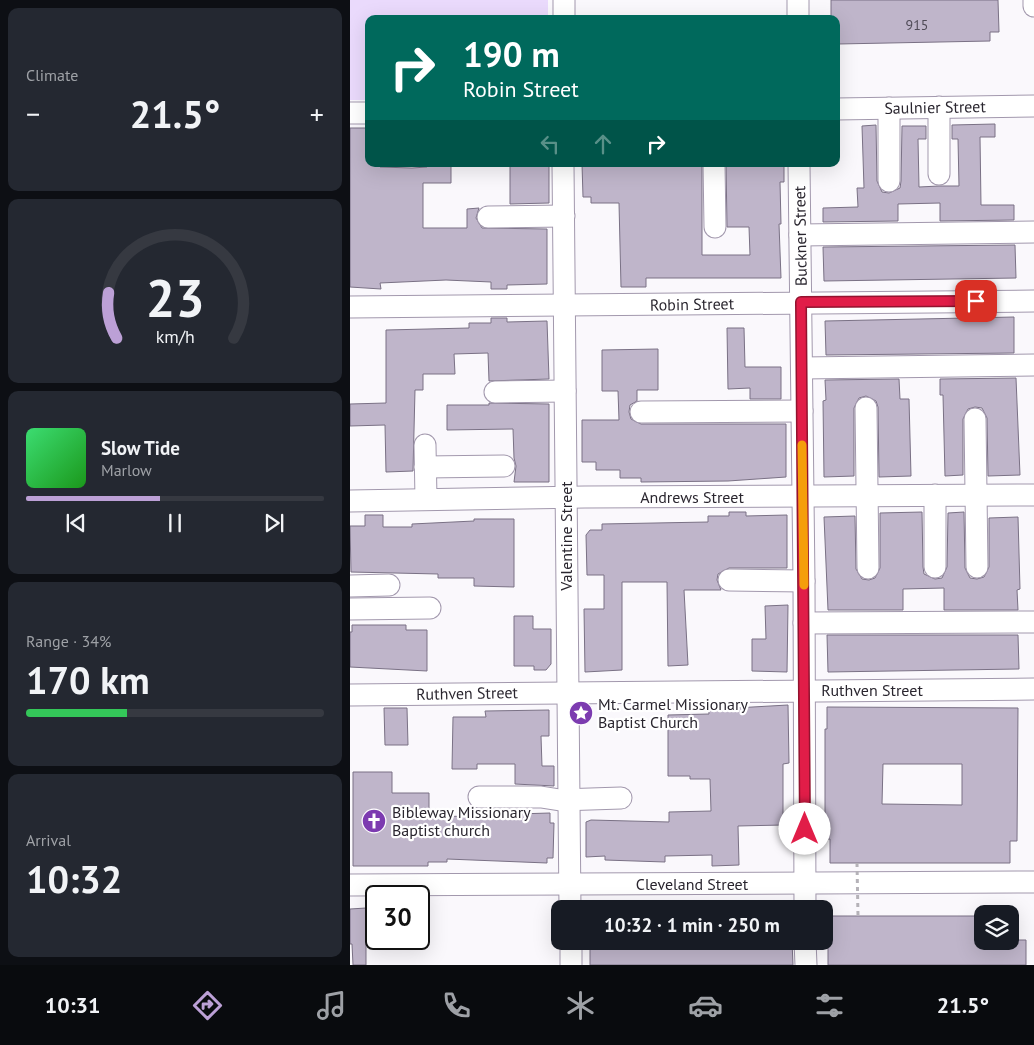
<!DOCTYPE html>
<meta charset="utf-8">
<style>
body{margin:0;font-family:"PT Sans",sans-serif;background:#242831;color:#f1f3f6;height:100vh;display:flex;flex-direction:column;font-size:19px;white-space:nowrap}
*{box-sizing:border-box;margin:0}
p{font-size:16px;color:#9ea1a6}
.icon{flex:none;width:28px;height:28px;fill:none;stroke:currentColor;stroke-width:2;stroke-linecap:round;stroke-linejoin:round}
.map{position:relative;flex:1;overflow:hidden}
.drawer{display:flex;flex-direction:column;gap:8px;padding:8px;background:#0d0f14;width:350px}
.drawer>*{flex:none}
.guide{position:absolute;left:15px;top:15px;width:475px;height:152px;border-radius:10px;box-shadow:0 5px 20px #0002;background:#00695c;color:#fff;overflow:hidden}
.tools{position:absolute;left:624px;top:905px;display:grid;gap:10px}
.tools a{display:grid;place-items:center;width:45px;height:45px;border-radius:10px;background:#171b24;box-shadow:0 5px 20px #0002;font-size:25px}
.speed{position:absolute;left:15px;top:885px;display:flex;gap:10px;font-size:25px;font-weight:700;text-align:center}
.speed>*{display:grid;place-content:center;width:65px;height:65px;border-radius:50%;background:#171b24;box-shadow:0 5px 20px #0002;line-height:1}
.speed .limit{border:2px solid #111;border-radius:8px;background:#fff;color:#111}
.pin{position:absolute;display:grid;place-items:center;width:42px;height:42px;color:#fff;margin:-21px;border-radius:10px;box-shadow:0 2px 8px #0006}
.me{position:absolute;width:55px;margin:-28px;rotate:0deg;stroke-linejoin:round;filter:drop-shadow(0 0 4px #0008)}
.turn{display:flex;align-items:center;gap:18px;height:105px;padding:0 15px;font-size:22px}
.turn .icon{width:65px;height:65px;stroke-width:2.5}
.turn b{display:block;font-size:35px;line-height:42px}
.lanes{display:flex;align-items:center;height:48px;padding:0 15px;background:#0003;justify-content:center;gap:25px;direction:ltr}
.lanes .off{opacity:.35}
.big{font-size:38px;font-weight:600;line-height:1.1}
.drawer .card{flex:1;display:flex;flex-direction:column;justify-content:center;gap:8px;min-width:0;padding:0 18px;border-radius:10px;background:#242831}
.drawer .dial{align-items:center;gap:0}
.dial svg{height:130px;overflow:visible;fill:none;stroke:#363941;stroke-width:7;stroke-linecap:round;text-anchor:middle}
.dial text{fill:#f1f3f6;stroke:none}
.song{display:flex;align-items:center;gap:15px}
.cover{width:60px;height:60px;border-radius:8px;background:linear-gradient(135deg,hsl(140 70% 55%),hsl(120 70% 35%))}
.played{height:5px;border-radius:2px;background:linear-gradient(90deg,#bca0d6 45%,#363941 45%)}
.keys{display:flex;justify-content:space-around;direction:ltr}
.heat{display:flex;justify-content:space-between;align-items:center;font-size:28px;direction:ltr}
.charge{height:8px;border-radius:4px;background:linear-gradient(90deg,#34c759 34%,#363941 0)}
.trip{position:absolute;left:201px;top:900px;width:282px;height:50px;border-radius:10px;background:#171b24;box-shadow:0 5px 20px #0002;font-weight:600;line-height:50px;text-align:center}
.dock{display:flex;height:80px;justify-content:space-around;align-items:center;background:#090b0e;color:#9ea1a6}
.dock .icon{width:35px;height:35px}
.dock .active{color:#bca0d6}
.dock b{font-size:22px;color:#f1f3f6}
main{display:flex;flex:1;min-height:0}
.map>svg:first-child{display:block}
.green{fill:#eadafc}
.building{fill:#bfb5ca;stroke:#7a7185;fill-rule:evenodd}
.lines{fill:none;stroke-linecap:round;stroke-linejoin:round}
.minor-casing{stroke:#a298ad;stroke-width:23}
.minor{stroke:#fff;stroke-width:21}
.path-bridge{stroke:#b5b2b8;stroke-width:3;stroke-dasharray:4 4;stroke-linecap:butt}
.route-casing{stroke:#92132f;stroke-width:12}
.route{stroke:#e11d48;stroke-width:9}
.slow{stroke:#f59e0b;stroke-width:9}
.labels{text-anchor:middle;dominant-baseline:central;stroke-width:4.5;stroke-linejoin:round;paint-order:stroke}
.number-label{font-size:14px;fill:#4f4a56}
.street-label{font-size:16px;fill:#2a262f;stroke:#fff}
.poi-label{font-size:16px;fill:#2a262f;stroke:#fff;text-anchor:start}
</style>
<main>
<section class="drawer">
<div class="card"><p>Climate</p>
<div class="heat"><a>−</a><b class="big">21.5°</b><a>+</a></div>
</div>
<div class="card dial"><svg viewBox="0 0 100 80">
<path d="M14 69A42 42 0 1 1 86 69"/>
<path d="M14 69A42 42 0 0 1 9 41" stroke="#bca0d6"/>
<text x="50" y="56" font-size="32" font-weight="700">23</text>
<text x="50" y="72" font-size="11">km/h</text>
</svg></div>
<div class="card">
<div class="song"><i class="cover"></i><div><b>Slow Tide</b><p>Marlow</p></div></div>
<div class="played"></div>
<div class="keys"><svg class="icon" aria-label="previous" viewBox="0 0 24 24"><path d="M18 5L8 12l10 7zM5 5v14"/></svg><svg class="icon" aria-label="pause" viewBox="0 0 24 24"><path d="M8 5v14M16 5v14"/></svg><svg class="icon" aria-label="next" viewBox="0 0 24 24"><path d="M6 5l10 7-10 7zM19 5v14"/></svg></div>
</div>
<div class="card"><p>Range · 34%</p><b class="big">170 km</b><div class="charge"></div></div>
<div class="card"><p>Arrival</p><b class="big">10:32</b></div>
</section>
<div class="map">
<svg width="684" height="965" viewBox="0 0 684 965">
<rect width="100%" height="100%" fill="#faf8fc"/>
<path class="green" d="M0 0H198V19H19V100H0Z"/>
<g class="building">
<path d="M481 0H648L649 32H640V41L488 44 486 19H481Z"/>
<path d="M645 124V137H630L631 205H664V220L590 221V203L548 204V221L473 222V208L508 207 507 188H514L512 126 526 125 527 181 532 192 539 193 550 188 551 181 552 126H576V139H568L569 187 589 186H609L608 139H602V125Z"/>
<path d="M0 128H19V164H30V167L62 168 77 167V164H101V183H73V228H117V209L129 208 126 218 132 228 197 229V284L157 285V289H141V282L96 280 30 283 31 289 0 287Z"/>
<path d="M199 164V203L160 204V165Z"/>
<path d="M232 164H352V255H400L399 227H377L376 164 434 165V182H430L431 224H429L431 278H296V287H271L269 203H241V197H233Z"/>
<path d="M665 245 666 278 474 281 473 247Z"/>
<path d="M664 317V353L476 355 475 321Z"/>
<path d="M141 318H157V322L197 321 199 379 139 381 138 353 104 354 105 374H73V390H65L63 471 36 472 35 425 0 426V404L36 403V330L119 328V323H141Z"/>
<path d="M377 328H394L395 367H431V399H400V388L378 389Z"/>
<path d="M308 349V390H287V401L280 405 279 412 281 419 291 424H436V477L378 481 291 482V478H270V470H246V462H232V420H269L268 391H252V350Z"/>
<path d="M666 378 670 475 638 476 637 418 632 408 625 407 618 409 613 419V475L595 476 593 395H590V379Z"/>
<path d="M549 379 550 399H559L561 476 529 477 528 407 526 401 516 396 509 398 504 408V476L474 477 473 401 476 400 475 380Z"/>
<path d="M139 403 199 404V482H164L166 466 164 458 163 429 97 430V405H139Z"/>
<path d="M379 512H396V516L437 515V568H379L368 574 367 580 371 590H334L338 665 318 666 317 582H272V670L235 672 234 609H254V575H237L236 535 240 530H252V524L358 522V516H379Z"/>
<path d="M572 512 573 567 574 574 585 579 592 578 597 567 598 513 614 512 615 568 620 578 627 579 634 577 639 567V518L668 517 670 589 667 590 668 610H594V588L553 589V610H478L474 517 505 516 506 569 512 579 519 580 525 578 530 568V513Z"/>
<path d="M15 515H33V527H62V524L124 521V519H164V587L124 586V578H88V574L1 572 0 526H15Z"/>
<path d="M438 605 437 672 402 671V639H416L415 606Z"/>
<path d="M164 616H183V629H201V664L196 670H184V666H164Z"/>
<path d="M2 625H56V630H77V671L0 667V632H2Z"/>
<path d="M477 635H668L669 669 478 672Z"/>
<path d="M358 704H385V708L438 705 439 763 433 764V825L388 826 389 865 362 866V855L315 856V862L255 860V856L236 857V822L241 820 319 822V812L361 811 360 779H340V776H318V715L359 714Z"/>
<path d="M477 707 668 708 667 841H660V863H480V839H475V729H477ZM533 764H612V805L532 804Z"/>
<path d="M34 708H57L58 745H35Z"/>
<path d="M199 710V736H191L192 766H204V786L165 784V764H127V769H102L103 717H136L135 711Z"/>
<path d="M3 772H42V793H79V816L166 817V814L200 813V823H204L203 858H197V863L97 859V862H78V866H3Z"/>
<path d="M16 908V965H3L2 944H0V909Z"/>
<path d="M478 916H632V941H660L661 916V940H676V965H478Z"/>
<path d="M259 941H442L443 965H240V943H259Z"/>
</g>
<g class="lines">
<g class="minor-casing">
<g id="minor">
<path d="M448 0V19"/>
<path d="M684 0V6"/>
<path d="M214 19V0"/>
<path d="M589 107V174"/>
<path d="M539 108V181"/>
<path d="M486 109 684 106"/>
<path d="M0 113H19"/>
<path d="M213 164 220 909"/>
<path d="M364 164 365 227"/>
<path d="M449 164 454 581 455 909"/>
<path d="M138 217 214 216"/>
<path d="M450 235 684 232"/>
<path d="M0 307 684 301"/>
<path d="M452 368 684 365"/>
<path d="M145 392 215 391"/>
<path d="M516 408 518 568"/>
<path d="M291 412 452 411"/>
<path d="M625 419 627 567"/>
<path d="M75 445 76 499"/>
<path d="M75 467 154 466"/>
<path d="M585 495V567"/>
<path d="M0 501 235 497 684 495"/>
<path d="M379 580 454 581"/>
<path d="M0 586 39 585"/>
<path d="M0 609 80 608"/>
<path d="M454 623 684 622"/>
<path d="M0 695 684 689"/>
<path d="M129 797H191L210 800 271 798"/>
<path d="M0 885 684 882"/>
<path d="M221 941V965"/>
<path d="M455 941 456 965"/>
</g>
</g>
<use href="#minor" class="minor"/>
<g class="path-bridge">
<path d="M507 863 508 916"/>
<path d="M442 946 478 947"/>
</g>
</g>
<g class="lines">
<g class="route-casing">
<path id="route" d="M455 829 451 302 626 301"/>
</g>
<use href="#route" class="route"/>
<path class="slow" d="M452 445 454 585"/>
</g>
<defs>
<g id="sight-disc" transform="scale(1.25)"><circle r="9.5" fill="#7c3bb0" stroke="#fff"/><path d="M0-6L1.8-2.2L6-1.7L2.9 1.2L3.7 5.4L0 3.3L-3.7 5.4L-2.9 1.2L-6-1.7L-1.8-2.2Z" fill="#fff"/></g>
<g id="church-disc" transform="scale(1.25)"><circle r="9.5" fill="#7c3bb0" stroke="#fff"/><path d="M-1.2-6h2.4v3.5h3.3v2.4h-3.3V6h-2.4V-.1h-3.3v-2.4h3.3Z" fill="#fff"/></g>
</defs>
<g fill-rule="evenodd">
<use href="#sight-disc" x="231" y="713"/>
<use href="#church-disc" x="24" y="821"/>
</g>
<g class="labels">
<g class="number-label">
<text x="567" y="25">915</text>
</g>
<g class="street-label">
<text transform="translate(585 107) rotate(-1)">Saulnier Street</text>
<text transform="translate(450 236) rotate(-91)">Buckner Street</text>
<text transform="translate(342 304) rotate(-1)">Robin Street</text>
<text x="342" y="497">Andrews Street</text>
<text transform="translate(216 536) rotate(-90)">Valentine Street</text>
<text x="522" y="690">Ruthven Street</text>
<text transform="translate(117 693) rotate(-1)">Ruthven Street</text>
<text x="342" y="884">Cleveland Street</text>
</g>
<g class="poi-label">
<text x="248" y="704">Mt. Carmel Missionary<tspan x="248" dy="18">Baptist Church</tspan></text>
<text x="42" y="812">Bibleway Missionary<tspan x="42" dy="18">Baptist church</tspan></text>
</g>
</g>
</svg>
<div class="tools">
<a><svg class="icon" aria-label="layers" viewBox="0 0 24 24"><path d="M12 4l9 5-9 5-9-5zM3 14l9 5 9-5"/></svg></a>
</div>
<div class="speed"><div class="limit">30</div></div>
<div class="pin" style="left:626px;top:301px;background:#d93025"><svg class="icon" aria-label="arrive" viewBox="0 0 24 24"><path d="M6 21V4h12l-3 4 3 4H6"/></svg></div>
<svg class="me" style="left:455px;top:829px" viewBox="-20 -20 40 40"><circle r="19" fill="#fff"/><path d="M0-13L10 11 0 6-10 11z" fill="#e11d48"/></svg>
<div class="trip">10:32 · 1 min · 250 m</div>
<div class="guide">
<div class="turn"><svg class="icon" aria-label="right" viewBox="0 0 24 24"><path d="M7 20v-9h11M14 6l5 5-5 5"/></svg><div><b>190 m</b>Robin Street</div></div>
<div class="lanes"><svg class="icon off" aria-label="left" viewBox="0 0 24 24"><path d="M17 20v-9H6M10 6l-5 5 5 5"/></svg><svg class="icon off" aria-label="ahead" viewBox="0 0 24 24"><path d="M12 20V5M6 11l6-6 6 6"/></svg><svg class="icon" aria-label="right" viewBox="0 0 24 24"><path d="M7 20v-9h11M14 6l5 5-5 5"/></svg></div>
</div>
</div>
</main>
<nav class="dock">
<b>10:31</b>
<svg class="icon active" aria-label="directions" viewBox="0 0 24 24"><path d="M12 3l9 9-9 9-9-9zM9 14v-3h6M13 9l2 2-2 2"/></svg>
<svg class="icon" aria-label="music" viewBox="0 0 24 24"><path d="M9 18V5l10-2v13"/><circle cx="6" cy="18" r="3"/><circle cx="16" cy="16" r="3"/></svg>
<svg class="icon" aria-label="phone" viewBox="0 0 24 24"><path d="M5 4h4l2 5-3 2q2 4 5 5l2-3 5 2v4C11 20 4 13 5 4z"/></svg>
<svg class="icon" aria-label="climate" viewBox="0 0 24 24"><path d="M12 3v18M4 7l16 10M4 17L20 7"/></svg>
<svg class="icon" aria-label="car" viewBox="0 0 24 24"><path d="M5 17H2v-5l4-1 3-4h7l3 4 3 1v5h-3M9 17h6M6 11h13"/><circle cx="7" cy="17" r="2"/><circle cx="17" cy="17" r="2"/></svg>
<svg class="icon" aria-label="filters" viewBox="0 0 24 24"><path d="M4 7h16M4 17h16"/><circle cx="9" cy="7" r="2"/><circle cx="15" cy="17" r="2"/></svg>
<b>21.5°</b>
</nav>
